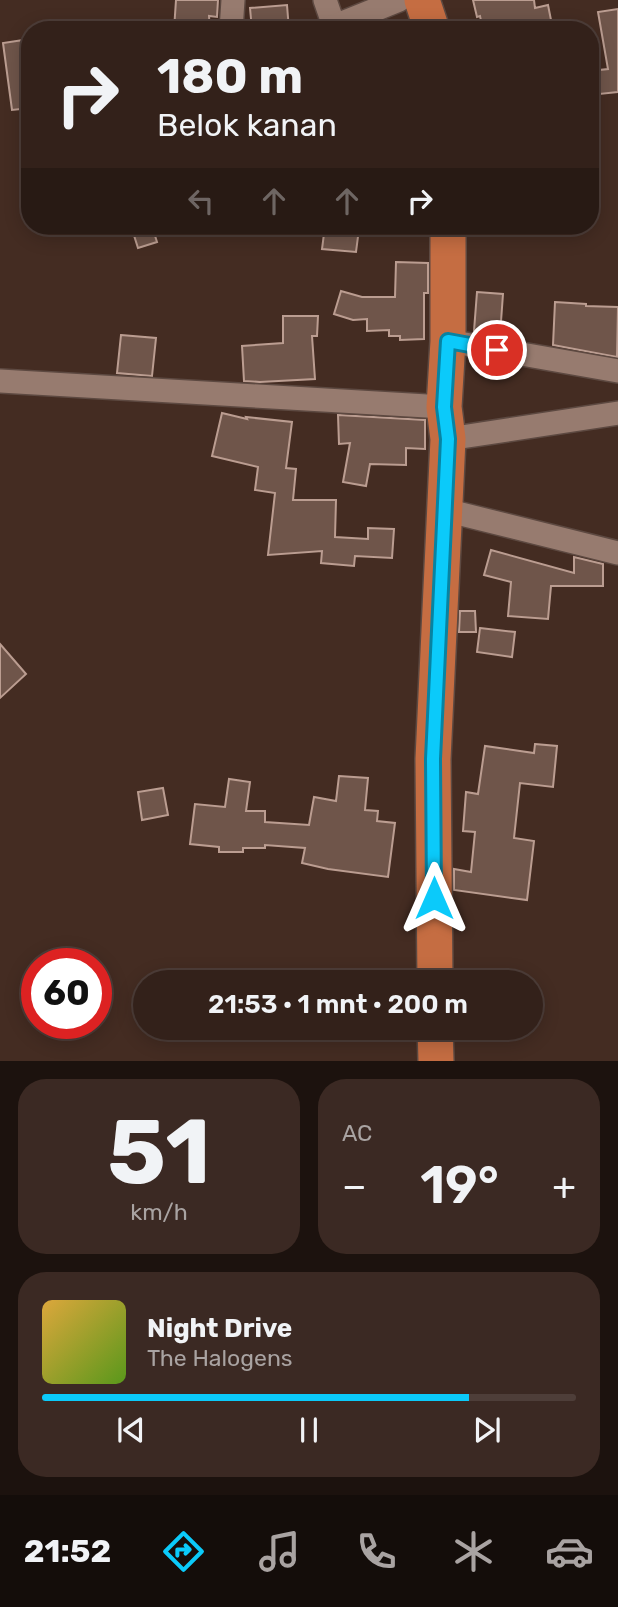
<!DOCTYPE html>
<html lang="id">
<meta charset="utf-8">
<style>
body{margin:0;font-family:Rubik,sans-serif;background:#3b2923;color:#f1f3f6;height:100vh;display:flex;flex-direction:column;font-size:26px;white-space:nowrap}
*{box-sizing:border-box;margin:0}
p{font-size:23px;color:#a9a3a2}
.icon{flex:none;width:38px;height:38px;fill:none;stroke:currentColor;stroke-width:2;stroke-linecap:round;stroke-linejoin:round}
.map{position:relative;height:1061px;overflow:hidden}
.side{display:flex;flex-direction:column;gap:18px;padding:18px;background:#1c120e;flex:1}
.side>*{flex:none}
.top-card{position:absolute;left:21px;top:21px;width:578px;height:214px;border-radius:28px;box-shadow:0 4px 18px #0003,0 0 0 2px #4e3e39;background:#33211a;color:#f1f3f6;overflow:hidden}
.speed{position:absolute;left:21px;top:948px;display:flex;gap:14px;font-size:35px;font-weight:700;text-align:center}
.speed>*{display:grid;place-content:center;width:91px;height:91px;border-radius:50%;background:#33211a;box-shadow:0 4px 18px #0003,0 0 0 2px #4e3e39;line-height:1}
.speed .limit{border:10px solid #d22;background:#fff;color:#111}
.pin{position:absolute;display:grid;place-items:center;width:60px;height:60px;color:#fff;margin:-30px;border:4px solid #fff;border-radius:50%;box-shadow:0 2px 7px #0007}
.me{position:absolute;width:77px;margin:-38px;rotate:0deg;stroke-linejoin:round;filter:drop-shadow(0 0 5px #0008)}
.turn{display:flex;align-items:center;gap:24px;height:147px;padding:0 21px;font-size:32px}
.turn .icon{width:91px;height:91px;stroke-width:2.5}
.turn b{display:block;font-size:49px;line-height:60px}
.lanes{display:flex;align-items:center;height:66px;padding:0 21px;background:#0003;justify-content:center;gap:35px;direction:ltr}
.lanes .off{opacity:.35}
.big{font-size:52px;font-weight:600;line-height:1.1}
.side .widget{flex:1;display:flex;flex-direction:column;justify-content:center;gap:10px;min-width:0;padding:0 24px;border-radius:28px;background:#3b2923}
.side .dial{align-items:center;gap:0}
.dial b{font-size:91px;line-height:1}
.song{display:flex;align-items:center;gap:21px}
.cover{width:84px;height:84px;border-radius:10px;background:linear-gradient(135deg,hsl(40 70% 55%),hsl(90 70% 35%))}
.played{height:7px;border-radius:4px;background:linear-gradient(90deg,#0bcafa 80%,#4e3e39 80%)}
.keys{display:flex;justify-content:space-around;direction:ltr}
.heat{display:flex;justify-content:space-between;align-items:center;font-size:38px;direction:ltr}
.side .tiles{flex:1;display:grid;gap:18px;grid-template-columns:1fr 1fr}
.widget:last-child{grid-column:span 2}
.trip{position:absolute;left:133px;top:970px;width:410px;height:70px;border-radius:35px;background:#33211a;box-shadow:0 4px 18px #0003,0 0 0 2px #4e3e39;font-weight:600;line-height:70px;text-align:center}
.menu{display:flex;height:112px;justify-content:space-around;align-items:center;background:#140d0a;color:#a9a3a2}
.menu .icon{width:49px;height:49px}
.menu .active{color:#0bcafa}
.menu b{font-size:32px;color:#f1f3f6}
.map>svg:first-child{display:block}
.building{fill:#6f554a;stroke:#bb9d91;stroke-width:2}
.lines{fill:none;stroke-linecap:round;stroke-linejoin:round}
.street-casing{stroke:#5d4941;stroke-width:26}
.primary-casing{stroke:#5d4941;stroke-width:38}
.street{stroke:#977b6f;stroke-width:23}
.primary{stroke:#c56d42;stroke-width:35}
.route-casing{stroke:#0783a2;stroke-width:18}
.route{stroke:#0bcafa;stroke-width:12}
</style>
<div class="map">
<svg width="618" height="1061" viewBox="0 0 618 1061">
<rect width="100%" height="100%" fill="#442c22"/>
<g class="building">
<path d="M176 0H218L217 17 209 16 210 30H174Z"/>
<path d="M473 0H534L535 8 548 5 553 30H483L480 16 477 17Z"/>
<path d="M287 5 289 30H252L250 8Z"/>
<path d="M618 9V92L590 95V71L608 69 598 12Z"/>
<path d="M30 39V108L12 110 3 43Z"/>
<path d="M131 226H152L157 242 138 248Z"/>
<path d="M325 226 359 229 356 252 322 249Z"/>
<path d="M396 262 428 263V293H424V339L400 340V336H389V330L367 331V319L353 320 334 314 341 291 362 297H395Z"/>
<path d="M477 292 503 294 500 335 474 331Z"/>
<path d="M555 302 586 304V306L618 307 617 357 553 345Z"/>
<path d="M283 316H318L317 336H312L315 379 260 382 244 381 242 346 283 343Z"/>
<path d="M121 335 156 338 152 376 117 373Z"/>
<path d="M222 413 247 419 246 417 292 422 286 468 296 469 293 500H336L335 537 368 539V528L394 529 392 558 355 556 354 566 321 563 322 551 268 555 275 493 255 490 258 467 212 456Z"/>
<path d="M338 415 425 420V449L406 448V465L370 464 366 486 343 482 350 443 339 444Z"/>
<path d="M491 550 574 573V557L603 564V586H551L548 619 508 616 511 582 484 575Z"/>
<path d="M460 611H475L476 632H459Z"/>
<path d="M480 628 515 632 512 657 477 652Z"/>
<path d="M0 644 26 674 0 698Z"/>
<path d="M535 744 557 746 553 787 520 783 514 838 534 841 527 900 454 890V869L471 872 475 832 463 831 466 792 478 794 485 746 534 753Z"/>
<path d="M339 776 368 778 365 810 378 811 377 821 395 823 388 877 328 869 302 863 305 848 265 845V848H243V852H219V847L190 844 195 804 225 807 229 779 250 782 246 811H265V822L309 825 314 797 336 801Z"/>
<path d="M163 788 168 815 142 820 138 792Z"/>
</g>
<g class="lines">
<g class="street-casing">
<g id="street">
<path d="M325 0 334 26"/>
<path d="M231 30 233 0"/>
<path d="M325 30 399 0"/>
<path d="M448 341 618 371"/>
<path d="M0 381 444 407"/>
<path d="M448 439 618 413"/>
<path d="M445 510 618 553"/>
</g>
</g>
<g class="primary-casing">
<g id="primary">
<path d="M422 0 432 30"/>
<path d="M435 982 433 759 448 439 444 407 448 341V226"/>
<path d="M435 1027 436 1061"/>
</g>
</g>
<use href="#street" class="street"/>
<use href="#primary" class="primary"/>
</g>
<g class="lines">
<g class="route-casing">
<path id="route" d="M434 898 433 759 448 439 444 407 448 341 497 350"/>
</g>
<use href="#route" class="route"/>
</g>
</svg>
<div class="speed"><div class="limit">60</div></div>
<div class="pin" style="left:497px;top:350px;background:#d93025"><svg class="icon" aria-label="arrive" viewBox="0 0 24 24"><path d="M6 21V4h12l-3 4 3 4H6"/></svg></div>
<svg class="me" style="left:434px;top:898px" viewBox="-20 -20 40 40"><path d="M0-17L14 15 0 8-14 15z" fill="#0bcafa" stroke="#fff" stroke-width="4"/></svg>
<div class="trip">21:53 · 1 mnt · 200 m</div>
<div class="top-card">
<div class="turn"><svg class="icon" aria-label="right" viewBox="0 0 24 24"><path d="M7 20v-9h11M14 6l5 5-5 5"/></svg><div><b>180 m</b>Belok kanan</div></div>
<div class="lanes"><svg class="icon off" aria-label="left" viewBox="0 0 24 24"><path d="M17 20v-9H6M10 6l-5 5 5 5"/></svg><svg class="icon off" aria-label="ahead" viewBox="0 0 24 24"><path d="M12 20V5M6 11l6-6 6 6"/></svg><svg class="icon off" aria-label="ahead" viewBox="0 0 24 24"><path d="M12 20V5M6 11l6-6 6 6"/></svg><svg class="icon" aria-label="right" viewBox="0 0 24 24"><path d="M7 20v-9h11M14 6l5 5-5 5"/></svg></div>
</div>
</div>
<section class="side">
<div class="tiles">
<div class="widget dial"><b>51</b><p>km/h</p></div>
<div class="widget"><p>AC</p>
<div class="heat"><a>−</a><b class="big">19°</b><a>+</a></div>
</div>
<div class="widget">
<div class="song"><i class="cover"></i><div><b>Night Drive</b><p>The Halogens</p></div></div>
<div class="played"></div>
<div class="keys"><svg class="icon" aria-label="previous" viewBox="0 0 24 24"><path d="M18 5L8 12l10 7zM5 5v14"/></svg><svg class="icon" aria-label="pause" viewBox="0 0 24 24"><path d="M8 5v14M16 5v14"/></svg><svg class="icon" aria-label="next" viewBox="0 0 24 24"><path d="M6 5l10 7-10 7zM19 5v14"/></svg></div>
</div>
</div>
</section>
<nav class="menu">
<b>21:52</b>
<svg class="icon active" aria-label="directions" viewBox="0 0 24 24"><path d="M12 3l9 9-9 9-9-9zM9 14v-3h6M13 9l2 2-2 2"/></svg>
<svg class="icon" aria-label="music" viewBox="0 0 24 24"><path d="M9 18V5l10-2v13"/><circle cx="6" cy="18" r="3"/><circle cx="16" cy="16" r="3"/></svg>
<svg class="icon" aria-label="phone" viewBox="0 0 24 24"><path d="M5 4h4l2 5-3 2q2 4 5 5l2-3 5 2v4C11 20 4 13 5 4z"/></svg>
<svg class="icon" aria-label="climate" viewBox="0 0 24 24"><path d="M12 3v18M4 7l16 10M4 17L20 7"/></svg>
<svg class="icon" aria-label="car" viewBox="0 0 24 24"><path d="M5 17H2v-5l4-1 3-4h7l3 4 3 1v5h-3M9 17h6M6 11h13"/><circle cx="7" cy="17" r="2"/><circle cx="17" cy="17" r="2"/></svg>
</nav>
